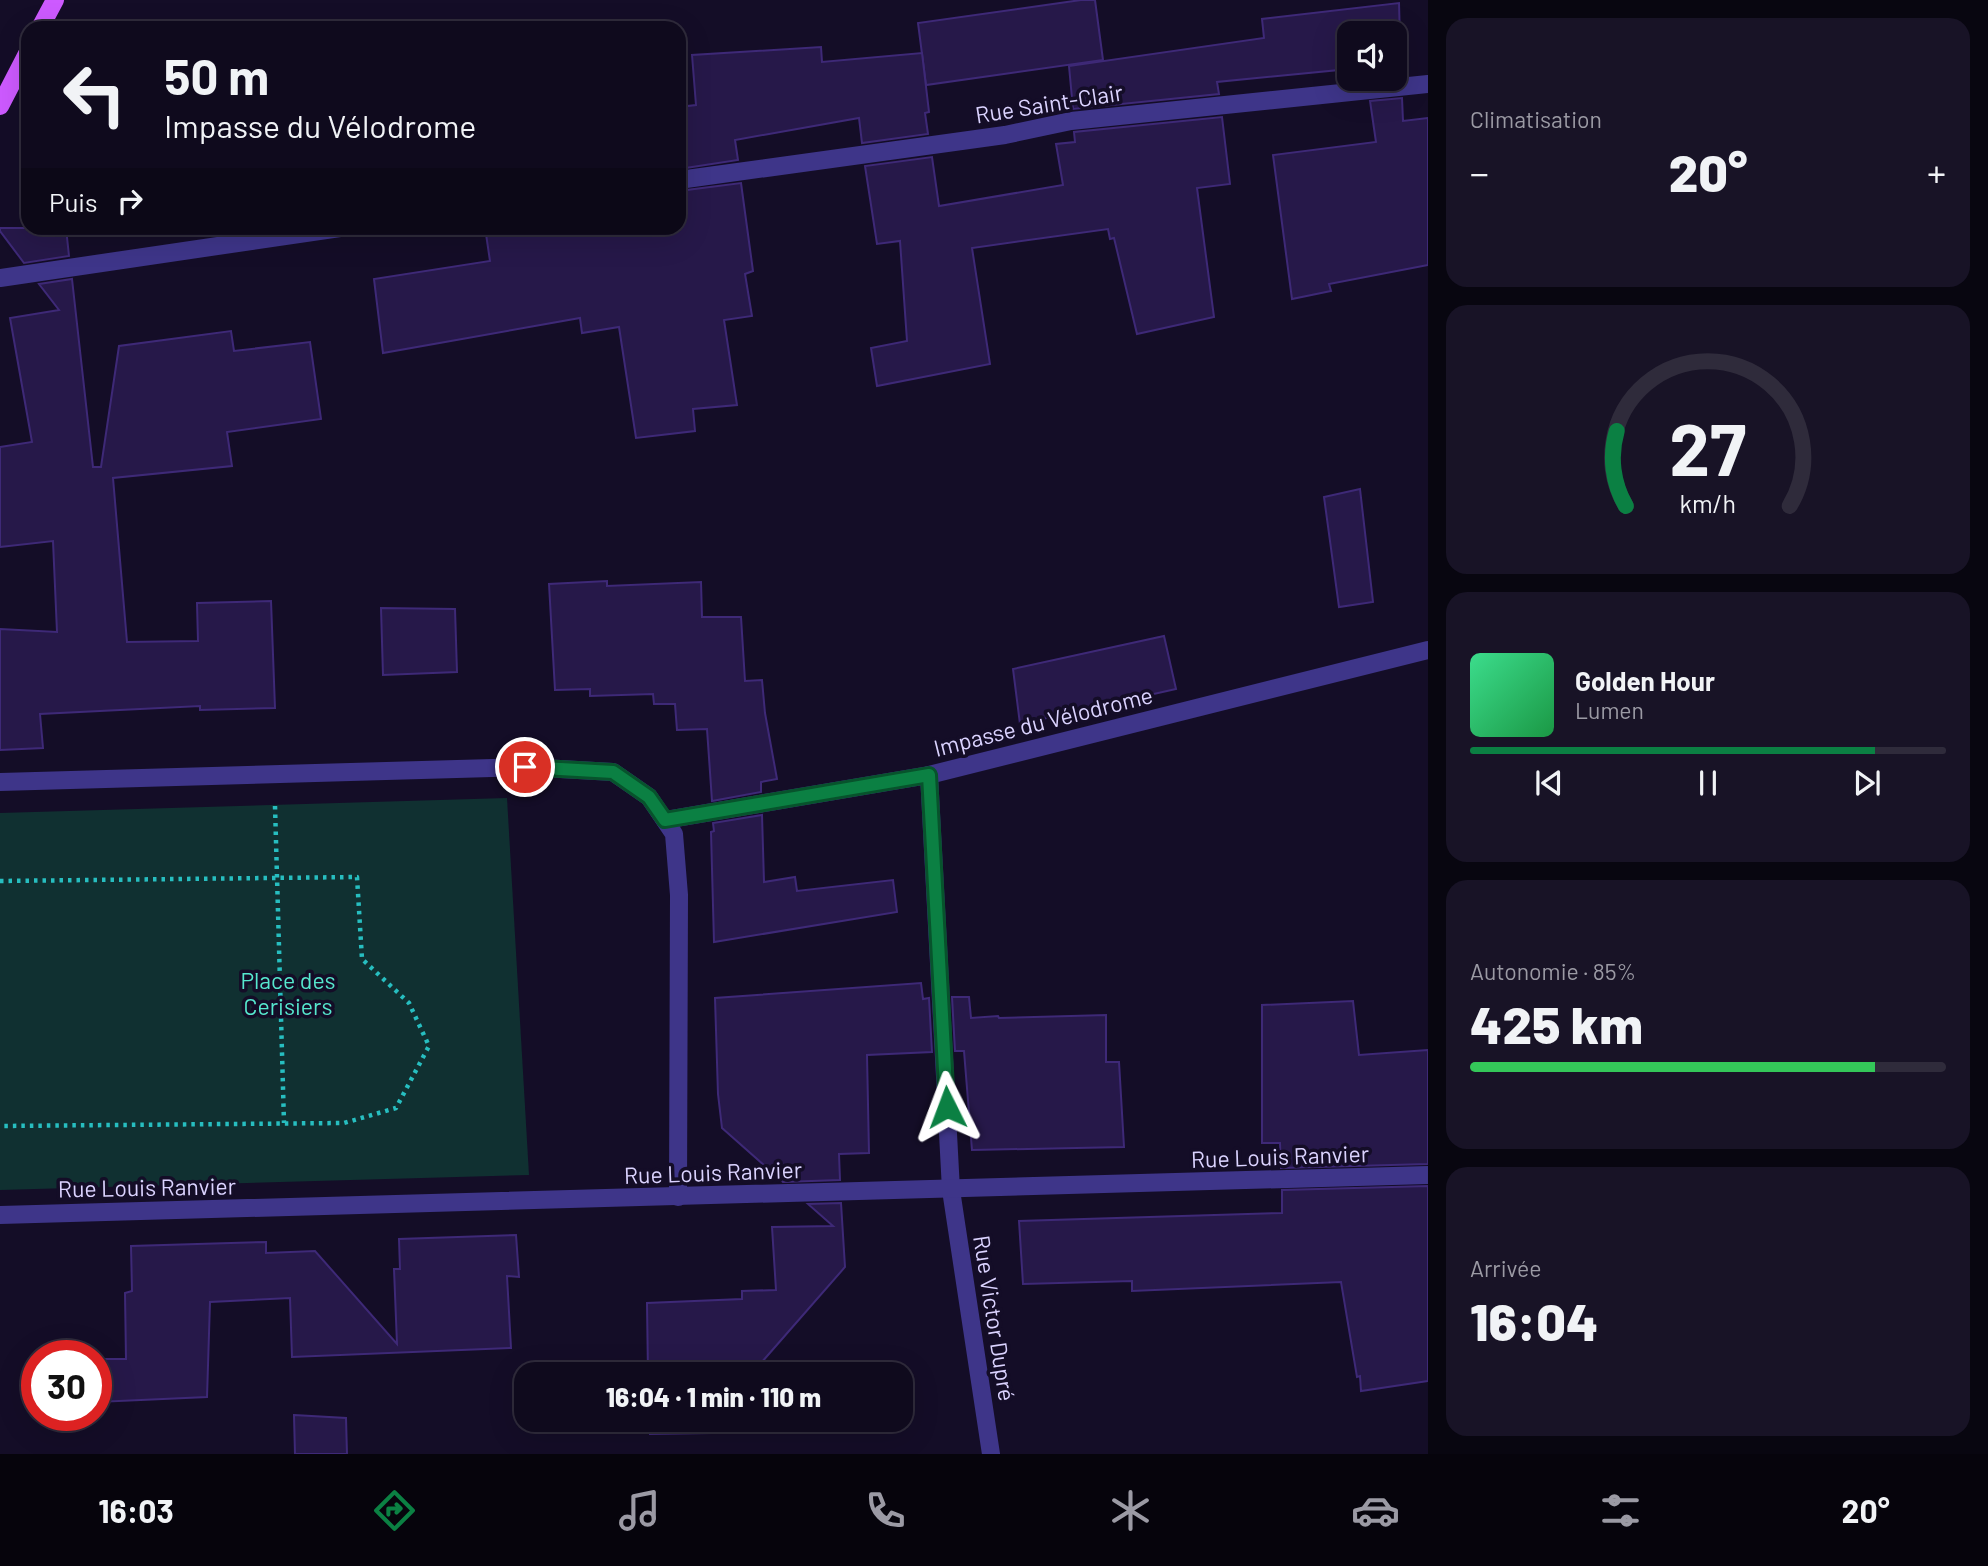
<!DOCTYPE html>
<html lang="fr">
<meta charset="utf-8">
<style>
body{margin:0;font-family:Barlow,sans-serif;background:#181326;color:#f1f3f6;height:100vh;display:flex;flex-direction:column;font-size:26px;white-space:nowrap}
*{box-sizing:border-box;margin:0}
p{font-size:23px;color:#9b9aa4}
.icon{flex:none;width:38px;height:38px;fill:none;stroke:currentColor;stroke-width:2;stroke-linecap:round;stroke-linejoin:round}
.map{position:relative;flex:1;overflow:hidden}
.details{display:flex;flex-direction:column;gap:18px;padding:18px;background:#080610;width:560px}
.details>*{flex:none}
.banner{position:absolute;left:21px;top:21px;width:665px;height:214px;border-radius:21px;box-shadow:0 7px 28px #0002,0 0 0 2px #2f2b3b;background:#0f0a1d;color:#f1f3f6;overflow:hidden}
.tools{position:absolute;left:1337px;top:21px;display:grid;gap:14px}
.tools a{display:grid;place-items:center;width:70px;height:70px;border-radius:14px;background:#0f0a1d;box-shadow:0 7px 28px #0002,0 0 0 2px #2f2b3b;font-size:35px}
.speed{position:absolute;left:21px;top:1340px;display:flex;gap:14px;font-size:35px;font-weight:700;text-align:center}
.speed>*{display:grid;place-content:center;width:91px;height:91px;border-radius:50%;background:#0f0a1d;box-shadow:0 7px 28px #0002,0 0 0 2px #2f2b3b;line-height:1}
.speed .limit{border:10px solid #d22;background:#fff;color:#111}
.pin{position:absolute;display:grid;place-items:center;width:60px;height:60px;color:#fff;margin:-30px;border:4px solid #fff;border-radius:50%;box-shadow:0 2px 7px #0007}
.me{position:absolute;width:77px;margin:-38px;rotate:357deg;stroke-linejoin:round;filter:drop-shadow(0 0 5px #0008)}
.turn{display:flex;align-items:center;gap:24px;height:147px;padding:0 28px;font-size:32px}
.turn .icon{width:91px;height:91px;stroke-width:2.5}
.turn b{display:block;font-size:49px;line-height:60px}
.then{display:flex;align-items:center;height:66px;padding:0 28px;background:#0003;gap:14px;font-size:26px}
.big{font-size:52px;font-weight:800;line-height:1.1}
.details .tile{flex:1;display:flex;flex-direction:column;justify-content:center;gap:10px;min-width:0;padding:0 24px;border-radius:21px;background:#181326}
.details .dial{align-items:center;gap:0}
.dial svg{height:182px;overflow:visible;fill:none;stroke:#2f2b3b;stroke-width:7;stroke-linecap:round;text-anchor:middle}
.dial text{fill:#f1f3f6;stroke:none}
.song{display:flex;align-items:center;gap:21px}
.cover{width:84px;height:84px;border-radius:10px;background:linear-gradient(135deg,hsl(150 70% 55%),hsl(140 70% 35%))}
.played{height:7px;border-radius:4px;background:linear-gradient(90deg,#0b8043 85%,#2f2b3b 85%)}
.keys{display:flex;justify-content:space-around;direction:ltr}
.heat{display:flex;justify-content:space-between;align-items:center;font-size:38px;direction:ltr}
.charge{height:10px;border-radius:5px;background:linear-gradient(90deg,#34c759 85%,#2f2b3b 0)}
.trip{position:absolute;left:514px;top:1362px;width:399px;height:70px;border-radius:21px;background:#0f0a1d;box-shadow:0 7px 28px #0002,0 0 0 2px #2f2b3b;font-weight:800;line-height:70px;text-align:center}
.tabs{display:flex;height:112px;justify-content:space-around;align-items:center;background:#06040c;color:#9b9aa4}
.tabs .icon{width:49px;height:49px}
.tabs .current{color:#0b8043}
.tabs b{font-size:32px;color:#f1f3f6}
main{display:flex;flex:1;min-height:0}
.map>svg:first-child{display:block}
.green{fill:#103031}
.building{fill:#261849;stroke:#3e2977;stroke-width:2}
.lines{fill:none;stroke-linecap:round;stroke-linejoin:round}
.path{stroke:#27bec0;stroke-width:4.5;stroke-dasharray:3.5 5;stroke-linecap:butt}
.minor{stroke:#3e3589;stroke-width:18}
.primary{stroke:#cd5aff;stroke-width:18}
.route-casing{stroke:#07532c;stroke-width:18}
.route{stroke:#0b8043;stroke-width:12}
.labels{text-anchor:middle;dominant-baseline:central;stroke-width:7;stroke-linejoin:round;paint-order:stroke}
.street-label{font-size:23px;fill:#dbd3ff;stroke:#140d27}
.park-label{font-size:23px;fill:#56e8ce;stroke:#140d27}
</style>
<main>
<div class="map">
<svg width="1428" height="1454" viewBox="0 0 1428 1454">
<rect width="100%" height="100%" fill="#140d27"/>
<path class="green" d="M507 798 529 1175 0 1190V813Z"/>
<g class="building">
<path d="M1081 0H1095L1103 60 926 85 918 23Z"/>
<path d="M1399 3 1401 75 1395 76V33H1349V69L1217 82 1219 94 1073 109 1069 66 1264 38 1262 19Z"/>
<path d="M821 47 822 62 922 53 929 112 925 113 928 134 862 143 859 118 735 140 738 160 679 169V107L696 105 692 55Z"/>
<path d="M1402 98 1403 121 1428 118V265L1329 284 1331 291 1292 299 1273 155 1376 142 1370 101Z"/>
<path d="M1222 117 1230 184 1197 188 1214 317 1137 334 1114 238 1110 239 1108 229 972 248 990 364 877 386 871 348 907 341 900 241 877 244 865 166 932 157 939 206 1063 185 1056 144 1075 142 1074 132Z"/>
<path d="M741 183 753 271 745 274 752 316 724 320 737 405 693 409 695 431 636 438 619 327 582 333 580 318 383 353 374 279 490 261 486 234 528 228H679V191Z"/>
<path d="M0 228H66L69 256 24 263 0 231Z"/>
<path d="M72 279 93 467H101L119 346 231 331 234 351 310 342 321 419 227 432 232 466 113 478 127 642 198 641 197 603 271 601 275 708 200 710V706L40 714 43 748 0 750V629L57 632 53 541 0 547V447L32 442 10 318 59 310 39 284Z"/>
<path d="M1360 489 1373 602 1339 607 1324 497Z"/>
<path d="M607 581V586L701 582 702 617H741L745 681 762 680 765 713 777 779 761 782V792L712 801 707 729 677 730 675 704H654L653 694 590 696V689L555 690 549 584Z"/>
<path d="M381 608 455 609 457 672 383 675Z"/>
<path d="M1164 636 1176 689 1020 724 1013 669Z"/>
<path d="M762 815 764 882 795 877 797 891 893 880 897 912 714 942 711 832 714 831 713 823Z"/>
<path d="M921 983 923 999 929 998 932 1052 867 1055 869 1153 839 1154 840 1180 783 1182 722 1128 718 1094 715 998Z"/>
<path d="M952 997H969L971 1018 998 1016 999 1018 1106 1015V1062H1119L1124 1147 972 1150 964 1051H955Z"/>
<path d="M1353 1001 1359 1055 1428 1050V1164L1281 1168 1280 1143H1262V1005Z"/>
<path d="M1428 1186V1381L1361 1391 1360 1376 1357 1377 1341 1282 1132 1291V1281L1023 1284 1019 1221 1282 1213V1190Z"/>
<path d="M841 1203 845 1267 754 1371H717V1374H648L647 1303 742 1299V1291L776 1290 772 1227 833 1226 808 1204Z"/>
<path d="M516 1235 519 1277 507 1276 511 1348 292 1357 290 1298 210 1302 207 1397 97 1402 96 1359H126L125 1293 132 1291 131 1246 266 1242V1253L315 1251 397 1344 394 1269H400L399 1239Z"/>
<path d="M294 1415 346 1418 347 1454H295Z"/>
<path d="M649 1419H711V1433L650 1434Z"/>
</g>
<g class="lines">
<g class="path">
<path d="M275 806 284 1123"/>
<path d="M0 881 357 877 362 959 409 1003 429 1046 396 1108 344 1123 0 1126"/>
</g>
<g class="minor">
<path d="M679 180 1005 135 1071 121 1428 84"/>
<path d="M0 278 340 228"/>
<path d="M929 775 951 1190 991 1454"/>
<path d="M0 782 525 767 613 772 649 797 674 834 679 895 678 1197"/>
<path d="M665 820 929 775 1428 650"/>
<path d="M0 1215 1428 1175"/>
</g>
<g class="primary">
<path d="M40 28 55 0"/>
<path d="M0 106 28 52"/>
</g>
</g>
<g class="lines">
<g class="route-casing">
<path id="route" d="M525 767 613 772 649 797 665 820 929 775 947 1107"/>
</g>
<use href="#route" class="route"/>
</g>
<g class="labels">
<g class="street-label">
<text transform="translate(1049 103) rotate(-9)">Rue Saint-Clair</text>
<text transform="translate(1043 721) rotate(-14)">Impasse du Vélodrome</text>
<text transform="translate(1280 1156) rotate(-2)">Rue Louis Ranvier</text>
<text transform="translate(713 1172) rotate(-2)">Rue Louis Ranvier</text>
<text transform="translate(147 1187) rotate(-1)">Rue Louis Ranvier</text>
<text transform="translate(995 1318) rotate(81)">Rue Victor Dupré</text>
</g>
<g class="park-label">
<text x="288" y="980">Place des<tspan x="288" dy="26">Cerisiers</tspan></text>
</g>
</g>
</svg>
<div class="tools">
<a><svg class="icon" aria-label="sound" viewBox="0 0 24 24"><path d="M4 9h4l5-4v14l-5-4H4zM17 9q2 3 0 6"/></svg></a>
</div>
<div class="speed"><div class="limit">30</div></div>
<div class="pin" style="left:525px;top:767px;background:#d93025"><svg class="icon" aria-label="arrive" viewBox="0 0 24 24"><path d="M6 21V4h12l-3 4 3 4H6"/></svg></div>
<svg class="me" style="left:947px;top:1107px" viewBox="-20 -20 40 40"><path d="M0-17L14 15 0 8-14 15z" fill="#0b8043" stroke="#fff" stroke-width="4"/></svg>
<div class="trip">16:04 · 1 min · 110 m</div>
<div class="banner">
<div class="turn"><svg class="icon" aria-label="left" viewBox="0 0 24 24"><path d="M17 20v-9H6M10 6l-5 5 5 5"/></svg><div><b>50 m</b>Impasse du Vélodrome</div></div>
<div class="then">Puis<svg class="icon" aria-label="right" viewBox="0 0 24 24"><path d="M7 20v-9h11M14 6l5 5-5 5"/></svg></div>
</div>
</div>
<section class="details">
<div class="tile"><p>Climatisation</p>
<div class="heat"><a>−</a><b class="big">20°</b><a>+</a></div>
</div>
<div class="tile dial"><svg viewBox="0 0 100 80">
<path d="M14 69A42 42 0 1 1 86 69"/>
<path d="M14 69A42 42 0 0 1 10 36" stroke="#0b8043"/>
<text x="50" y="56" font-size="32" font-weight="700">27</text>
<text x="50" y="72" font-size="11">km/h</text>
</svg></div>
<div class="tile">
<div class="song"><i class="cover"></i><div><b>Golden Hour</b><p>Lumen</p></div></div>
<div class="played"></div>
<div class="keys"><svg class="icon" aria-label="previous" viewBox="0 0 24 24"><path d="M18 5L8 12l10 7zM5 5v14"/></svg><svg class="icon" aria-label="pause" viewBox="0 0 24 24"><path d="M8 5v14M16 5v14"/></svg><svg class="icon" aria-label="next" viewBox="0 0 24 24"><path d="M6 5l10 7-10 7zM19 5v14"/></svg></div>
</div>
<div class="tile"><p>Autonomie · 85%</p><b class="big">425 km</b><div class="charge"></div></div>
<div class="tile"><p>Arrivée</p><b class="big">16:04</b></div>
</section>
</main>
<nav class="tabs">
<b>16:03</b>
<svg class="icon current" aria-label="directions" viewBox="0 0 24 24"><path d="M12 3l9 9-9 9-9-9zM9 14v-3h6M13 9l2 2-2 2"/></svg>
<svg class="icon" aria-label="music" viewBox="0 0 24 24"><path d="M9 18V5l10-2v13"/><circle cx="6" cy="18" r="3"/><circle cx="16" cy="16" r="3"/></svg>
<svg class="icon" aria-label="phone" viewBox="0 0 24 24"><path d="M5 4h4l2 5-3 2q2 4 5 5l2-3 5 2v4C11 20 4 13 5 4z"/></svg>
<svg class="icon" aria-label="climate" viewBox="0 0 24 24"><path d="M12 3v18M4 7l16 10M4 17L20 7"/></svg>
<svg class="icon" aria-label="car" viewBox="0 0 24 24"><path d="M5 17H2v-5l4-1 3-4h7l3 4 3 1v5h-3M9 17h6M6 11h13"/><circle cx="7" cy="17" r="2"/><circle cx="17" cy="17" r="2"/></svg>
<svg class="icon" aria-label="filters" viewBox="0 0 24 24"><path d="M4 7h16M4 17h16"/><circle cx="9" cy="7" r="2"/><circle cx="15" cy="17" r="2"/></svg>
<b>20°</b>
</nav>
